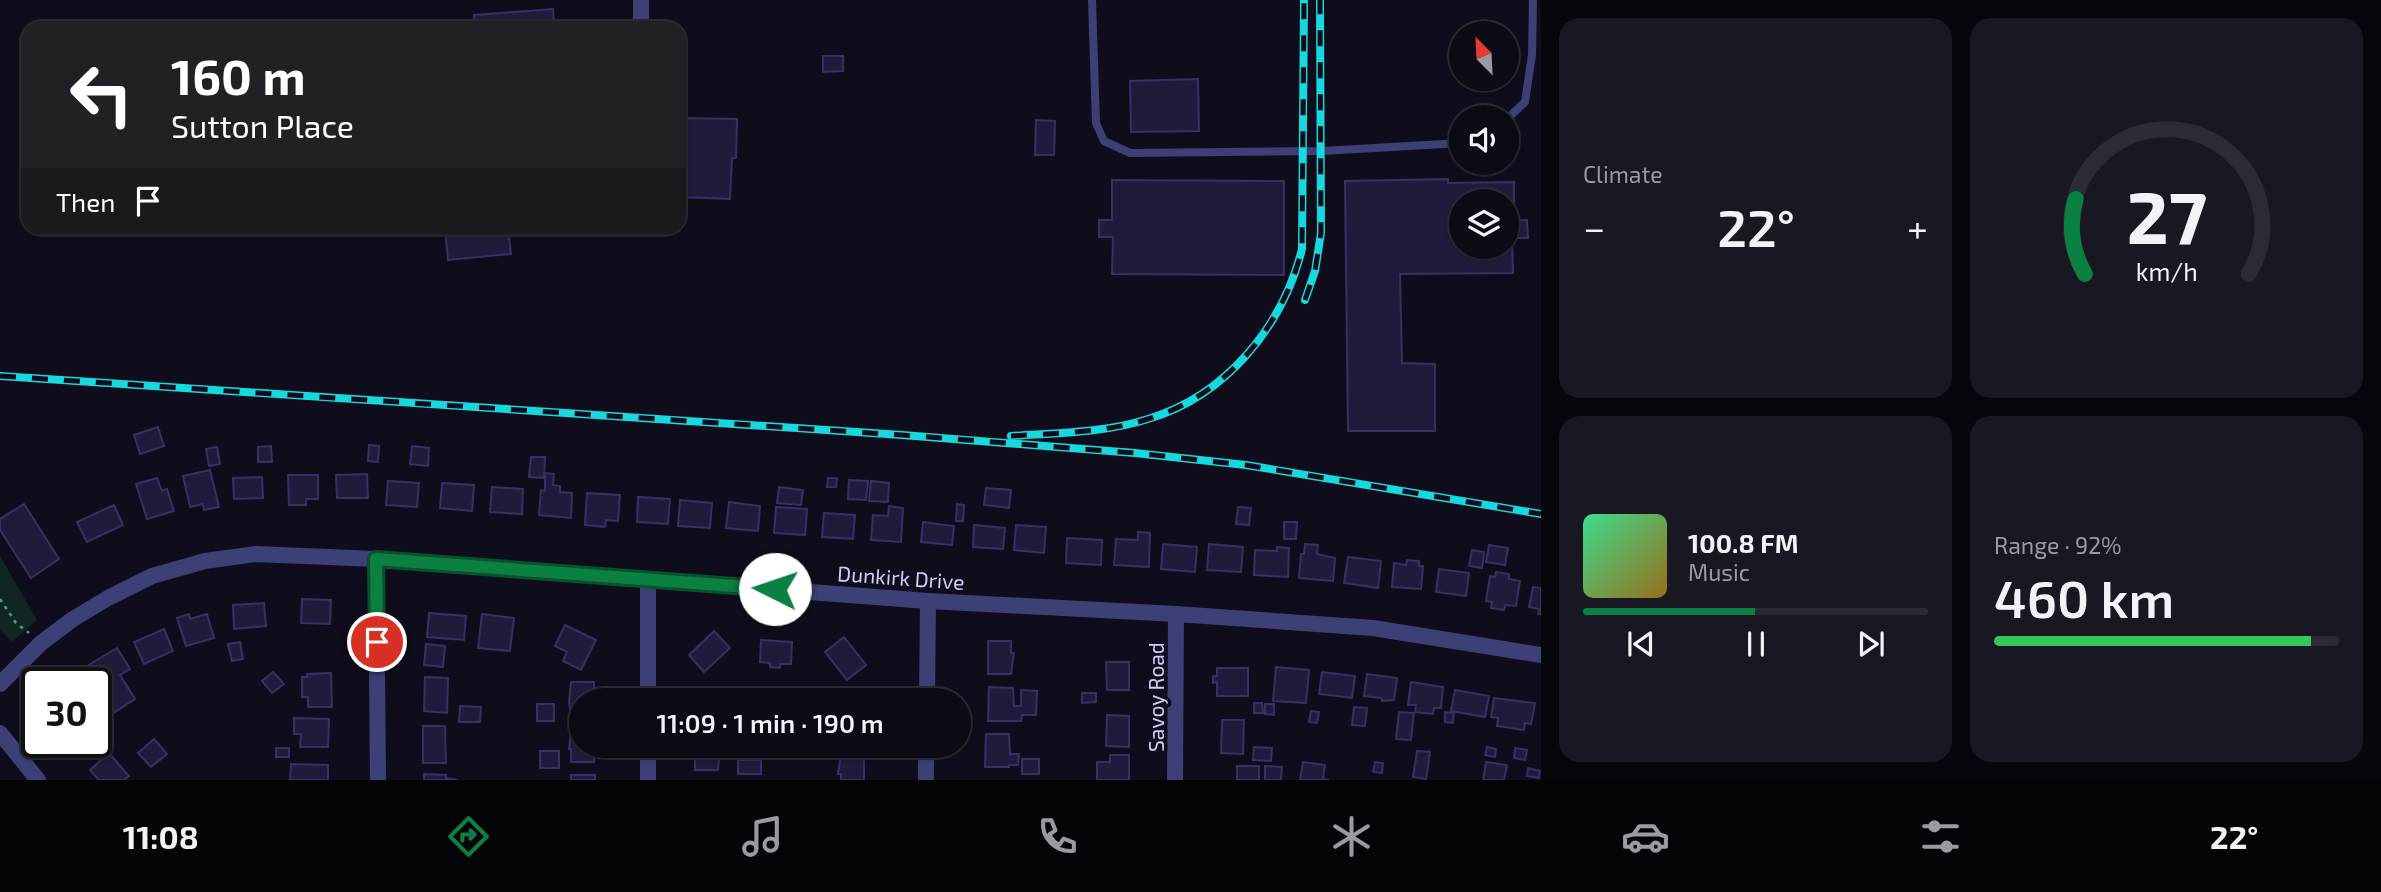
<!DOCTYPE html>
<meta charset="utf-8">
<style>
body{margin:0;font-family:"Exo 2",sans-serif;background:#191822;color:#f1f3f6;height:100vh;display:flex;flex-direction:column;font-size:26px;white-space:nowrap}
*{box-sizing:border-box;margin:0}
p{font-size:23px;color:#9a9aa0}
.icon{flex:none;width:38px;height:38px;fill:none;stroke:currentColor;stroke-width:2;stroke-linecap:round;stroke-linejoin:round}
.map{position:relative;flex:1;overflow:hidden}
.drawer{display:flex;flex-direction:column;gap:18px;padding:18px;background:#06060c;width:840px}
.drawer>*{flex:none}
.hud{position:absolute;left:21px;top:21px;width:665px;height:214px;border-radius:21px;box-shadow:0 2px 5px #0004,0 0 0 2px #2b2b34;background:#202124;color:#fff;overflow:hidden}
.needle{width:46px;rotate:336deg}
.fabs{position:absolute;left:1449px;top:21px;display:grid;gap:14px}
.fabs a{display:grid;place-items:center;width:70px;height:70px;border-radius:50%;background:#0b0a15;box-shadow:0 2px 5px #0004,0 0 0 2px #2b2b34;font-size:35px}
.speed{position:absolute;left:21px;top:667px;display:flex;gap:14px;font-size:35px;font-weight:700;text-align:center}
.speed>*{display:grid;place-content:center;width:91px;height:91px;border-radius:50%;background:#0b0a15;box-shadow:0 2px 5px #0004,0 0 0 2px #2b2b34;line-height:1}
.speed .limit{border:4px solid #111;border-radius:10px;background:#fff;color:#111}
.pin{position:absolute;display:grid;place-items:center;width:60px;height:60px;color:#fff;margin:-30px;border:4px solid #fff;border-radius:50%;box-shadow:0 2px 7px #0007}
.me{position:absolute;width:77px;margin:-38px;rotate:274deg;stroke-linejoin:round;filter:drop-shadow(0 0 5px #0008)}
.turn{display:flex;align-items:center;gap:24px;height:147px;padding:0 35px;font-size:32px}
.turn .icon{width:91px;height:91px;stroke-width:2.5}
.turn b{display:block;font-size:49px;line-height:60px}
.then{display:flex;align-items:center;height:66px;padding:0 35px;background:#0003;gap:14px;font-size:26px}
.big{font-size:52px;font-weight:600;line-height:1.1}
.drawer .tile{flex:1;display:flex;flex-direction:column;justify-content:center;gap:10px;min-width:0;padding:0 24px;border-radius:21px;background:#191822}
.drawer .dial{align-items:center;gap:0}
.dial svg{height:182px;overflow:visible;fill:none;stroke:#2b2b34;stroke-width:7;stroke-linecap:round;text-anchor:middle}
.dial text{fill:#f1f3f6;stroke:none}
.song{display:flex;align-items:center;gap:21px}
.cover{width:84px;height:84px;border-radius:10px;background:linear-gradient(135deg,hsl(150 70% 55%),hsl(40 70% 35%))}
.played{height:7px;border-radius:4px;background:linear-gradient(90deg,#0b8043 50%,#2b2b34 50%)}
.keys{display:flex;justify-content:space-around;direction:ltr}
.heat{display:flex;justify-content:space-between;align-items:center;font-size:38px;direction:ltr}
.charge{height:10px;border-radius:5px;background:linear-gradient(90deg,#34c759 92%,#2b2b34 0)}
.drawer .tiles{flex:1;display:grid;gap:18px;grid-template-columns:repeat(2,1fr)}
.trip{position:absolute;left:569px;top:688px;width:402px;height:70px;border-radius:35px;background:#0b0a15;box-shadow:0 2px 5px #0004,0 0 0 2px #2b2b34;font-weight:600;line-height:70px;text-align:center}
.dock{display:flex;height:112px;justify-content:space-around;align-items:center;background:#040408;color:#9a9aa0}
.dock .icon{width:49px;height:49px}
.dock .on{color:#0b8043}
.dock b{font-size:32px;color:#f1f3f6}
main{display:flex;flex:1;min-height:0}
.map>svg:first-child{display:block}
.green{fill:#112523}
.building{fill:#1f1c3b;stroke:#363064;stroke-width:2;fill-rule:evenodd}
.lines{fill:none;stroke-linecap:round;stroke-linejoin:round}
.path{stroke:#39a294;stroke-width:2.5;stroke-dasharray:3.5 5;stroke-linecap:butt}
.service{stroke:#3d4076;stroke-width:8}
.minor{stroke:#3d4076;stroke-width:16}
.rail-casing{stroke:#17d8dc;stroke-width:8}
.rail{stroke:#0f0d1c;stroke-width:5;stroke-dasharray:16;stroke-linecap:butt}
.route-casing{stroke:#07532c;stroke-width:18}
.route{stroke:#0b8043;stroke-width:12}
.labels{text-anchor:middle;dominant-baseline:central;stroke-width:7;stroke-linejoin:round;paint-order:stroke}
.street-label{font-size:21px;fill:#cfcefa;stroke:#0f0d1c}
</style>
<main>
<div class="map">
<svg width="1541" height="780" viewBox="0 0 1541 780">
<rect width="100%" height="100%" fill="#0f0d1c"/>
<path class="green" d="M0 556 37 620 12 642 0 630Z"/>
<g class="building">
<path d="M553 9 554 28H475L474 15Z"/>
<path d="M823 56H843V71L823 72Z"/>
<path d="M1198 79 1199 131 1131 132 1130 81Z"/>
<path d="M679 118 737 119 736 158H732L730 199 679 197Z"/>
<path d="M1036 120 1055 121 1054 155H1035Z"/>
<path d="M1448 179V183L1514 182V221L1527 220 1528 238H1512L1513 273 1400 274 1402 363 1435 364V431H1348L1345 181ZM1461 201H1507V247H1461Z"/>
<path d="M1112 180 1284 181V275L1112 274 1113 237H1099V220H1112Z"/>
<path d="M445 228H508L511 254 448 260Z"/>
<path d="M158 427 164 446 140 454 134 435Z"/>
<path d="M369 445 379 446 378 462 368 461Z"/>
<path d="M271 446 272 462H258V447Z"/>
<path d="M412 446 429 448 428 466 410 464Z"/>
<path d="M217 447 220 464 209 466 206 449Z"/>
<path d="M531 457H545L544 478 529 477Z"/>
<path d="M210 470 219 507 204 510 203 504 190 507 183 476Z"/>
<path d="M545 473 554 474 553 485 560 486V492L572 493 571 518 539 515 541 490 545 491Z"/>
<path d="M367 474 368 498H337L336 475Z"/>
<path d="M288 475H318V499H306V505H289Z"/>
<path d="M262 477 263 498 234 499 233 478Z"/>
<path d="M157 478 162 491 167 489 174 511 147 519 136 484Z"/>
<path d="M828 478H837L836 487H827Z"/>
<path d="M849 480 868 481 866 500 848 499Z"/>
<path d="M388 481 419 483 417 507 386 505Z"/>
<path d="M871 481 889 483 888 502 869 501Z"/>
<path d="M442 483 474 485 472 511 440 508Z"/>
<path d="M492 487 523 489 522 514 490 512Z"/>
<path d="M779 487 803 490 801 505 777 503Z"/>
<path d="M986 488 1011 490 1009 508 984 505Z"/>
<path d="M587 493 620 495 618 521 606 520 605 527 585 525Z"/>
<path d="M638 497 670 499 668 524 637 522Z"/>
<path d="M680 500 712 503 710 528 678 526Z"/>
<path d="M729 502 760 506 758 531 726 528Z"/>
<path d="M24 504 59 559 31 578 0 530V519Z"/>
<path d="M957 504 964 505 963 521H956Z"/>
<path d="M114 505 123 525 87 542 77 522Z"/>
<path d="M889 506 903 508 901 542 871 540 873 515 888 516Z"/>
<path d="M776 507 807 509 805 535 774 533Z"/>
<path d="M1238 507 1251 508 1249 525 1236 524Z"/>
<path d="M824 513 855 515 853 539 822 537Z"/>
<path d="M923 522 954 526 952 545 921 542Z"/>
<path d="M1284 522H1297L1296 539H1284Z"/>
<path d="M974 525 1005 528 1003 549 973 547Z"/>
<path d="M1016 525 1046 527 1044 553 1014 550Z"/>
<path d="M1138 532 1150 533 1149 567 1114 565 1116 539 1138 540Z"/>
<path d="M1067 538 1102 540 1101 565 1066 563Z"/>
<path d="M1163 544 1197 547 1195 572 1161 569Z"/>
<path d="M1209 544 1243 547 1241 572 1207 570Z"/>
<path d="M1305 544 1318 545 1317 554 1335 558 1333 581 1299 578 1301 554H1304Z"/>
<path d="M1489 545 1508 548 1505 565 1486 562Z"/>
<path d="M1277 547 1289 548 1288 577 1254 575 1255 550 1277 551Z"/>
<path d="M1472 550 1484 552 1482 568 1469 566Z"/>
<path d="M1348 557 1381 561 1378 588 1344 583Z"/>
<path d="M1407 560 1419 561V566H1423L1421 589 1392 587 1394 563 1406 565Z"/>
<path d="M1439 569 1469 573 1466 596 1436 592Z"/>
<path d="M1496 572 1509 574V579L1520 581 1516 606 1505 605 1504 610 1491 608 1492 602 1486 601 1490 576 1495 577Z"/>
<path d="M1533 587 1541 588V614H1538L1539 609 1529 607Z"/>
<path d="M302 599 331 600 330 624 301 623Z"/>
<path d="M264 603 266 626 234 629 233 605Z"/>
<path d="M429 613 466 616 464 640 427 637Z"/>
<path d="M189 614 190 619 207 614 214 638 186 646 177 618Z"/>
<path d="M482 614 514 618 510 651 478 648Z"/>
<path d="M565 625 596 640 581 670 563 661 567 652 555 646Z"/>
<path d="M164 629 173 651 144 664 134 642Z"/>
<path d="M714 631 730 648 704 672 689 655Z"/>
<path d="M844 637 866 665 847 680 825 652Z"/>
<path d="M761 640 792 642 791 664H780V668L770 667V663L760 662Z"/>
<path d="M988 641H1011V653H1014L1011 674H988Z"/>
<path d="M240 642 243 659 232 661 228 644Z"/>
<path d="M426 644 445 646 443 667 424 665Z"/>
<path d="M117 648 130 669 120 675 135 699 115 712 87 666Z"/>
<path d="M1106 662H1129V690H1107Z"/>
<path d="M1276 667 1309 670 1306 703 1273 701Z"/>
<path d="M1217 668H1248V696H1217V682L1213 683V676H1217Z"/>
<path d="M273 672 284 684 272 693 262 681Z"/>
<path d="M1322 672 1355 676 1352 698 1319 694Z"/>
<path d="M331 673 332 707H308V697H302V677H307V674Z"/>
<path d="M1367 674 1397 678 1394 700 1382 701V698L1364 696Z"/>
<path d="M425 677 448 678 447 713 424 711Z"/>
<path d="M571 682H594V700H581V716H571L569 702Z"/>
<path d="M1411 682 1443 687 1441 708H1434L1433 714 1415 712 1416 705H1408Z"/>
<path d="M989 687 1013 688 1014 706H1021V690L1037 691 1036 715H1022L1021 721H988Z"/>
<rect x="696" y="689" width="23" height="11"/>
<path d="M1455 690 1489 696 1485 717 1451 711Z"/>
<path d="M1082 693H1096V702L1082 703Z"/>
<path d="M1494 698 1535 703 1531 724 1525 723 1524 730 1497 726 1498 718 1491 717Z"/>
<path d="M1254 703H1262L1263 713H1254Z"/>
<rect x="537" y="704" width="17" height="17"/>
<path d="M1265 704H1274V715L1265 714Z"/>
<path d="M460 706 481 707 480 722H459Z"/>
<path d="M1354 707 1367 708 1365 726 1352 725Z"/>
<path d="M1311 711 1319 712 1317 723 1309 722Z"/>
<path d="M1399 712 1414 713 1411 740 1396 739Z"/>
<path d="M1445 712 1454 713 1453 723 1445 722Z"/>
<path d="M1107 715 1129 716V747L1106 746Z"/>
<path d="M294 718 329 719 328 747H300L301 734H294Z"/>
<path d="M1222 720H1244L1243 754 1221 753Z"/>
<path d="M423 726H445L446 763H423Z"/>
<path d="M571 728H581V746H594V762H571V749H569Z"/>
<path d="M986 734H1009L1010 754H1019L1018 765H1009V767H985Z"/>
<path d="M154 739 167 754 151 767 138 753Z"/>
<path d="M695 746H719L721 757H719L718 770H695Z"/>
<path d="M1254 747 1272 748 1271 761 1253 760Z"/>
<path d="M1487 747 1496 749 1495 757 1485 755Z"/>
<rect x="276" y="748" width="13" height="9"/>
<path d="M1515 748 1527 750 1525 760 1514 758Z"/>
<rect x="540" y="751" width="19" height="17"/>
<path d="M1417 751 1430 752 1426 779 1413 777Z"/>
<path d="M109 753 129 776 124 780H99L90 770Z"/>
<path d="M841 753 864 754V780H841V774H838Z"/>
<path d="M1110 755H1129V780H1097V762H1110Z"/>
<rect x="1022" y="759" width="17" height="15"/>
<rect x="738" y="760" width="23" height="14"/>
<path d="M1303 762 1325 765 1323 779 1329 780H1300Z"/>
<path d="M1375 762 1383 763 1382 773 1373 772Z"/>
<path d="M1486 762 1507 765 1504 780H1483Z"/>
<path d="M291 764 328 765V780H290Z"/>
<rect x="1237" y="766" width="22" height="14"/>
<path d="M1265 766 1282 767 1281 780H1265Z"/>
<path d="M1528 768 1540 771 1539 778 1527 776Z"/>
<path d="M424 774 446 775V778L458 780H424Z"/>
<rect x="571" y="775" width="24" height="5"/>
</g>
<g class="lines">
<path class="path" d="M0 599 16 623 29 633"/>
<g class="service">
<path d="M1092 0 1096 123 1104 141 1130 153 1322 151 1461 143"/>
<path d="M1507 119 1525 102 1532 55 1533 0"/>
</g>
<g class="minor">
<path d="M641 0V28"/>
<path d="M376 559 378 780"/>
<path d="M0 684 41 643 73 619 108 598 152 576 205 561 256 554 376 559 928 601 1176 614 1373 628 1541 655"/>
<path d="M648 700V579"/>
<path d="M927 700 928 601"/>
<path d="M0 733 38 780"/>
<path d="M648 780V746"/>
<path d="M926 780V746"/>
<path d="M1175 780 1176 614"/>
</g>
<g class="rail-casing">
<g id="rail">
<path d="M1305 300 1315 271 1321 233 1320 0"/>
<path d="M0 376 902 435 1135 453 1246 465 1541 514"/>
<path d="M1011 436C1056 433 1105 433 1148 419 1226 396 1283 326 1302 249L1304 0"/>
</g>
</g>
<use href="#rail" class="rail"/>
</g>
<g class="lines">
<g class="route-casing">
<path id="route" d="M377 642 376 559 775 589"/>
</g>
<use href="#route" class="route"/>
</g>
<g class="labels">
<g class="street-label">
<text transform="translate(901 577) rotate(4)">Dunkirk Drive</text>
<text transform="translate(1155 697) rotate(-90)">Savoy Road</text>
</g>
</g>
</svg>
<div class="fabs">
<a><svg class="needle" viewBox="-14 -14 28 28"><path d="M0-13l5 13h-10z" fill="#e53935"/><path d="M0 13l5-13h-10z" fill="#9a9aa0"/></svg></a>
<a><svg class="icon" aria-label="sound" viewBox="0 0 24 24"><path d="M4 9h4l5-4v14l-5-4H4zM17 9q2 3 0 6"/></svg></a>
<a><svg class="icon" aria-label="layers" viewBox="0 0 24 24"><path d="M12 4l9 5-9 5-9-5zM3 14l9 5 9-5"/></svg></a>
</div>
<div class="speed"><div class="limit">30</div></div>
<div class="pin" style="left:377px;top:642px;background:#d93025"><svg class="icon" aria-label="arrive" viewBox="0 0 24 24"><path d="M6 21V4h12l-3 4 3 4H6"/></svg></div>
<svg class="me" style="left:775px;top:589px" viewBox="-20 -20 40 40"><circle r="19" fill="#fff"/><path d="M0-13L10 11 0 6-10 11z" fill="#0b8043"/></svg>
<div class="trip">11:09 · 1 min · 190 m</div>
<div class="hud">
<div class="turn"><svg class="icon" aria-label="left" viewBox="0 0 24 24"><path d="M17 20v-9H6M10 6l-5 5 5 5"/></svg><div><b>160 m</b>Sutton Place</div></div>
<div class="then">Then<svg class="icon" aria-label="arrive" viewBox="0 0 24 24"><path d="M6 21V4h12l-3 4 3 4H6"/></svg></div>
</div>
</div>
<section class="drawer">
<div class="tiles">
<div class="tile"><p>Climate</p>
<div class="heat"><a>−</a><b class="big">22°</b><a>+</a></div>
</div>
<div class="tile dial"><svg viewBox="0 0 100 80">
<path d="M14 69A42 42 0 1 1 86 69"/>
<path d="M14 69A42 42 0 0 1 10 36" stroke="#0b8043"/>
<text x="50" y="56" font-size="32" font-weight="700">27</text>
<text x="50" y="72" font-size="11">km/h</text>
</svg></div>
<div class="tile">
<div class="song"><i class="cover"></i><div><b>100.8 FM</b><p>Music</p></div></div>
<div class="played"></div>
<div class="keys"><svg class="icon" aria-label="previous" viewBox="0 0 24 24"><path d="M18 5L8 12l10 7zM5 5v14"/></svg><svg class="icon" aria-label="pause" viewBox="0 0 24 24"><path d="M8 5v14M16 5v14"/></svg><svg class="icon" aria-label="next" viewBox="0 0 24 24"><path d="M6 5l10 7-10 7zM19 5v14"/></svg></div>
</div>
<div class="tile"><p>Range · 92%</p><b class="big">460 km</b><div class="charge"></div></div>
</div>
</section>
</main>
<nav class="dock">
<b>11:08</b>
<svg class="icon on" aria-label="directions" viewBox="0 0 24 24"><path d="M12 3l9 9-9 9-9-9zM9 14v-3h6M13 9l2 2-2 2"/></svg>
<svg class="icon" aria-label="music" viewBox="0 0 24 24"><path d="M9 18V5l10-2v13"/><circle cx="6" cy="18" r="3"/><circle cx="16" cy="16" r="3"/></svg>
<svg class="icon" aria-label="phone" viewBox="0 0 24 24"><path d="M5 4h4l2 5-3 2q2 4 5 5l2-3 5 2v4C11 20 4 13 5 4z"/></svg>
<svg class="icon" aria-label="climate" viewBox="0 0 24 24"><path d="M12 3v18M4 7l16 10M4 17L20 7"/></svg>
<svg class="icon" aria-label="car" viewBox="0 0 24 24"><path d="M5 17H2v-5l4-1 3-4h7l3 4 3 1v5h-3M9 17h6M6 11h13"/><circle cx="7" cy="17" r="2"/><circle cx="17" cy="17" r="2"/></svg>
<svg class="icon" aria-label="filters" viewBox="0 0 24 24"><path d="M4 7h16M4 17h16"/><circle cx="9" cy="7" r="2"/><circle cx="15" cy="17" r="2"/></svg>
<b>22°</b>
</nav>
